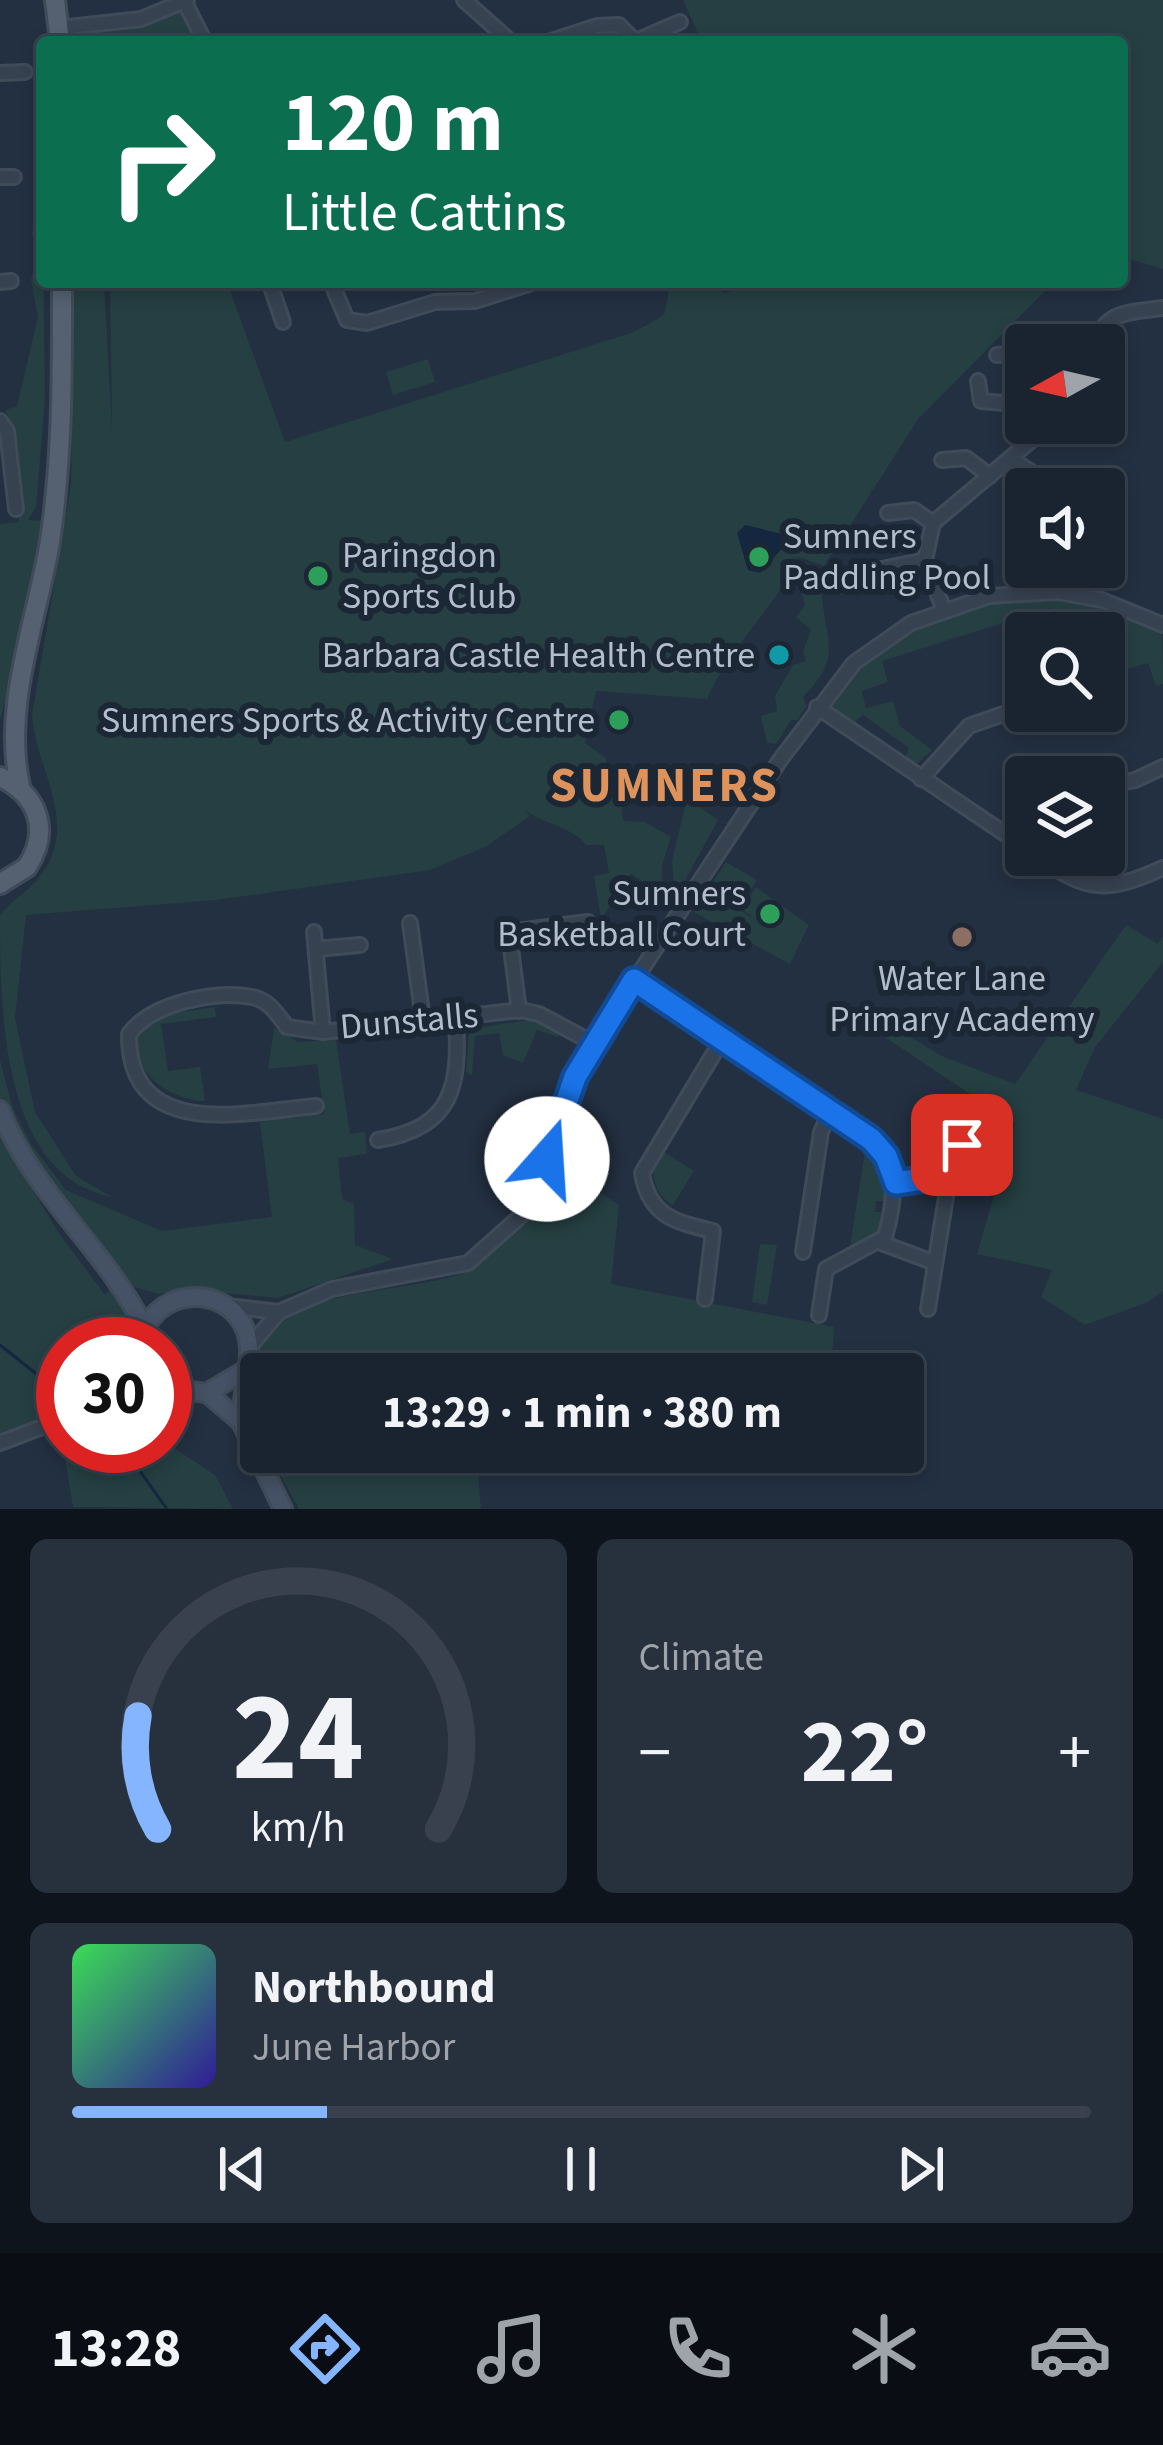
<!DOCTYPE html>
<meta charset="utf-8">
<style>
body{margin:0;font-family:"Source Sans 3",sans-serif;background:#27303d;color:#f1f3f6;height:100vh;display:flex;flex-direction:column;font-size:45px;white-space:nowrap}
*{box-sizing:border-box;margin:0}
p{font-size:39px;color:#9fa4ab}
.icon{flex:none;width:66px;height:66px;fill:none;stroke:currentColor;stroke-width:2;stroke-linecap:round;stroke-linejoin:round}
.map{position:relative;height:1509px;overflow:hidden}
.sheet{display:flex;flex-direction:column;gap:30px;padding:30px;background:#0e141b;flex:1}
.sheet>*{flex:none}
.hud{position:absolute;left:36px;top:36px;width:1092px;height:252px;border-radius:12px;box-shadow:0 6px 18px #0003,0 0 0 3px #38414d;background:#0b6e4f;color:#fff;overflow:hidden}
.needle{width:78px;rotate:262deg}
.controls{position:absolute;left:1005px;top:324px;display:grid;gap:24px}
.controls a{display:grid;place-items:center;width:120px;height:120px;border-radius:12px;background:#1a2431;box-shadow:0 6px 18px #0003,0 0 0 3px #38414d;font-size:60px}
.speed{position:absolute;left:36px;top:1317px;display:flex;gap:24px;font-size:60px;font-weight:700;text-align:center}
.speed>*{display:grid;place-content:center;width:156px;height:156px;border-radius:50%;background:#1a2431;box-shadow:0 6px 18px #0003,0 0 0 3px #38414d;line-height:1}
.speed .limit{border:18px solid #d22;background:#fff;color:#111}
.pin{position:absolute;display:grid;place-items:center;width:102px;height:102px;color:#fff;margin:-51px;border-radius:24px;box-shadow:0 6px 18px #0006}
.me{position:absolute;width:132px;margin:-66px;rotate:19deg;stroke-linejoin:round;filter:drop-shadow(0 0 9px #0008)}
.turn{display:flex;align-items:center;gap:42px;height:252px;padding:0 48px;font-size:54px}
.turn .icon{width:156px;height:156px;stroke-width:2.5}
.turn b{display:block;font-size:84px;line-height:102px}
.big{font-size:90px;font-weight:700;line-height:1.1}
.sheet .card{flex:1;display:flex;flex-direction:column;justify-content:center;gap:18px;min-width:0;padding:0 42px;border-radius:18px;background:#27303d}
.sheet .dial{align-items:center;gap:0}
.dial svg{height:312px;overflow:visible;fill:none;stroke:#38414d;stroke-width:7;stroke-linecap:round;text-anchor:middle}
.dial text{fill:#f1f3f6;stroke:none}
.song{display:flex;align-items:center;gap:36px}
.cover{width:144px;height:144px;border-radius:18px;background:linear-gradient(135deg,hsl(130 70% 55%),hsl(250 70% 35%))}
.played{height:12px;border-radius:6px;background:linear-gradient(90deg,#85b5ff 25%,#38414d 25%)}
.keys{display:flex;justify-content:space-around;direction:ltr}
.heat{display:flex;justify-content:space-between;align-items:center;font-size:66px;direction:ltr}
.sheet .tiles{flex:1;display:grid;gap:30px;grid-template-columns:1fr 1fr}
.card:last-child{grid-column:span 2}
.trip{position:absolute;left:240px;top:1353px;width:684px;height:120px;border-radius:12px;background:#1a2431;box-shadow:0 6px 18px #0003,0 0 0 3px #38414d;font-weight:700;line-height:120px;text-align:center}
.tabs{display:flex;height:192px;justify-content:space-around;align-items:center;background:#0a0e14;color:#9fa4ab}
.tabs .icon{width:84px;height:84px}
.tabs .active{color:#85b5ff}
.tabs b{font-size:54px;color:#f1f3f6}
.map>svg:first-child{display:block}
.green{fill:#253f42}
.water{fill:#152740}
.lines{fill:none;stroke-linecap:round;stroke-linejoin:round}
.stream{stroke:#152740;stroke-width:3}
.street-casing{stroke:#404b5a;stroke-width:18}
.secondary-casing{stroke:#404b5a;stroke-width:22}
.primary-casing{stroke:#404b5a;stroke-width:24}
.street{stroke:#374251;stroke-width:12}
.secondary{stroke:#455164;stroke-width:16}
.primary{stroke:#556171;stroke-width:18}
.route-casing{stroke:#114b97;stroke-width:30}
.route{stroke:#1a73e8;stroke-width:21}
.leisure-dot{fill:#2e9e5b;stroke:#1c2736;stroke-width:4.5}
.culture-dot{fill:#0f9aa8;stroke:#1c2736;stroke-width:4.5}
.education-dot{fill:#8d6e63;stroke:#1c2736;stroke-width:4.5}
.labels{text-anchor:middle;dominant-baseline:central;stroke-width:12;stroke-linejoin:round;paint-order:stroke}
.poi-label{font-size:36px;fill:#b3bdcb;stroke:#1c2736;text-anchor:end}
.street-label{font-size:36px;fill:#b3bdcb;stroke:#1c2736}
.district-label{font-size:48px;font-weight:bold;letter-spacing:3px;fill:#de935c;stroke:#1c2736}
</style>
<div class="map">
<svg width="1163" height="1509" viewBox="0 0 1163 1509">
<rect width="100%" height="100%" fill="#233041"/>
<g class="green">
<path d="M683 0H1163V269L1122 257V42H702Z"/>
<path d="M181 7 199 42H79L83 34 115 31Z"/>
<path d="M37 164 42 170 45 399 36 507 28 520 47 521 25 634 0 720V524L19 522C18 481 26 446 5 410L17 406 38 317 31 280 37 253 32 232 40 217Z"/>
<path d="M73 282H104L112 430 110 282H227L285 442 634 332 664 315 670 286 719 282 723 293 785 282H1054L919 418 824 566 799 557C774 609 729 647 707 699L596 691 585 743 606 758V765L619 767 623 821 645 822 671 837 662 866 663 895 631 874 601 919 594 876 609 873 604 845H587C568 825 546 825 524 810L530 816 485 847 430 870 216 900 26 915 15 1018 35 1112 76 1176 112 1197C0 1176 0 1006 0 916 11 900 28 892 40 876 81 824 36 771 32 715L71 484Z"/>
<path d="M428 359 435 382 393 395 386 372Z"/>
<path d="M813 588 821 590C827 648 842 657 803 697L807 706 797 720H791L776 744 767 743 761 716 777 711 775 696 793 665 806 661 803 651 811 630 796 617 805 605 801 590Z"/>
<path d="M1008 598C1041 599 1149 602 1162 636 1163 648 1163 670 1163 684L1156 686 1148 663 1127 669 1104 641V633L1058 623 1051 608 882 661 888 682 862 691 866 708 893 701 900 726 932 750 917 764 903 760 909 748 863 715 855 722 832 708C846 646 952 606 1008 598Z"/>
<path d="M687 798 718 820 675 899 672 861Z"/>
<path d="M726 862 757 880 739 907 740 910 757 921 741 908 756 887 809 925 790 964 693 912Z"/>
<path d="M1126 925 1158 944 1163 936V962L1095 1047 1076 1090 1163 1119V1291L1148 1302 1085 1325 1041 1297 1052 1270 977 1254 1015 1124 861 1021 867 1011 942 1056 1015 1084Z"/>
<path d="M215 1007 216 1017 161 1024 168 1071 200 1067 205 1101C167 1100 124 1068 141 1026L162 1015Z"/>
<path d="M529 1020 560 1029 558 1037 537 1030 523 1063 503 1055 499 1033 475 1036 472 1076 466 1072 469 1029Z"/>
<path d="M274 1028 298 1042 336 1040 350 1134 365 1132 367 1154 338 1158 342 1199 354 1204 355 1245 393 1259 278 1298 184 1289 158 1294 134 1287 18 1140 0 1099V1060L12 1106 31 1144 66 1190 162 1231 272 1217 260 1122 324 1114 317 1064 268 1069Z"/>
<path d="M0 1135 58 1232 105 1295 111 1289 123 1302 129 1344H63V1409L0 1437Z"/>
<path d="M866 1145 887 1170V1201H876L875 1212H885L880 1235 849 1253Z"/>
<path d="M661 1150 694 1171 673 1205C656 1196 654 1182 652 1164Z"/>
<path d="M553 1162 619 1205 611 1284 834 1327 831 1374 470 1369 469 1374H261V1441C216 1278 359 1304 461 1274 476 1269 533 1214 542 1198 547 1187 550 1174 553 1162Z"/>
<path d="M760 1244 777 1245 767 1305 752 1302Z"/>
<path d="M165 1442 215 1475 233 1509 73 1507 64 1452 73 1446Z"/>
<path d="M267 1452H476L481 1509H299Z"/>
</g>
<path class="water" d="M745 525 782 534 786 544 760 573 748 570 737 533Z"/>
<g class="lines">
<g class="stream">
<path d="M0 1345 63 1395"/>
<path d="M122 1446 167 1509"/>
</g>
<g class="street-casing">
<g id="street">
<path d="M464 0 511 42"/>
<path d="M184 1 205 42"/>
<path d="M60 28 141 19 187 0"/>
<path d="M636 41 680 22"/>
<path d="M548 42 597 26 619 25 636 42"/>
<path d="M0 73 25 72"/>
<path d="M0 177H14"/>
<path d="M0 282 11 281"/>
<path d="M276 282 270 284 283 322"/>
<path d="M331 282 347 320 367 323 435 302 475 301 535 282"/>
<path d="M1093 345C1108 309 1128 313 1163 308"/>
<path d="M997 355 1026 352"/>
<path d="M978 381 981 401 1026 405"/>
<path d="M0 421 7 431 16 509"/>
<path d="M1010 459 1030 471 1042 489"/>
<path d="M942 460 966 458 990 476"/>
<path d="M888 513 914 510 933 523"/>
<path d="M830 580 925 560"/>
<path d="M943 608 925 560 933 523 1052 423"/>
<path d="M817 707 1026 848"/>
<path d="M921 779 969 726 1026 706"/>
<path d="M1104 786 1135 780 1163 767"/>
<path d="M1011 836 1026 820"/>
<path d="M1036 855C1086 892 1106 894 1163 868"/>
<path d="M410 923 423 1020"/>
<path d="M314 932 323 1032 521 1010 539 1014 593 1043"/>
<path d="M316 949 360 945"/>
<path d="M634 979 871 1139C899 1172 896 1198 885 1237L826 1269 819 1315"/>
<path d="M519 1011 509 932 588 922"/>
<path d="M316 1106C248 1112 128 1143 129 1034 152 1003 215 990 252 997 269 1000 278 1015 287 1027L323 1032"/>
<path d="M378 1140C454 1128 460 1085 456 1018"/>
<path d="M896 1183 946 1171 987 1106"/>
<path d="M879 1242 935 1263"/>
<path d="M803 1252 821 1132 830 1113"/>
<path d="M705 1299 713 1231C675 1222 649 1216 642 1173L722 1040"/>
<path d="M227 1306 279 1312"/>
<path d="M928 1309 946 1197"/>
<path d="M251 1345 279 1312 332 1289 468 1263 532 1206 593 1043 780 760 854 663 911 623 989 596 1058 592 1102 600 1163 625"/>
<path d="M0 1443 63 1419"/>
</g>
</g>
<g class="secondary-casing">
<g id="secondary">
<path d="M0 1110C33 1194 106 1249 144 1327"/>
<path d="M142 1344C148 1288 225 1281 245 1329 256 1354 241 1393 241 1422"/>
<path d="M165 1388 207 1393 244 1371"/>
<path d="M207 1393 241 1422 283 1509"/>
</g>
</g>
<g class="primary-casing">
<g id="primary">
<path d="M55 0 60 42"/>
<path d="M0 777C38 795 51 830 27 867L0 884"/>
<path d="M20 786C2 705 37 621 50 541 63 454 62 369 62 282"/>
</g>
</g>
<use href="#street" class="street"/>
<use href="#secondary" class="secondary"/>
<use href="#primary" class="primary"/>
</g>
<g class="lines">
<g class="route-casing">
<path id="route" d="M547 1159 575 1077 634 980 871 1139 886 1156 896 1183 937 1177 962 1145"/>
</g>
<use href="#route" class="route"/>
</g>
<g class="leisure-dot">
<circle cx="759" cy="557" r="12"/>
<circle cx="318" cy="576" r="12"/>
<circle cx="619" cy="720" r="12"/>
<circle cx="770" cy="914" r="12"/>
</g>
<circle class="culture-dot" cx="779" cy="655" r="12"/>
<circle class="education-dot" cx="962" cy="937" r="12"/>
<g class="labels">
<g class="poi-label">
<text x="783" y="536" text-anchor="start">Sumners<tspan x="783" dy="41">Paddling Pool</tspan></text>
<text x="342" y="555" text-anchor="start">Paringdon<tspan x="342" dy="41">Sports Club</tspan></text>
<text x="755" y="655">Barbara Castle Health Centre</text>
<text x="595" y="720">Sumners Sports &amp; Activity Centre</text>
<text x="746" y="893">Sumners<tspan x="746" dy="41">Basketball Court</tspan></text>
<text x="962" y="978" text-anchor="middle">Water Lane<tspan x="962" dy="41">Primary Academy</tspan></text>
</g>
<g class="street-label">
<text transform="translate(409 1021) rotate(-5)">Dunstalls</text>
</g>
<g class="district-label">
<text x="665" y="786">SUMNERS</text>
</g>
</g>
</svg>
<div class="controls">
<a><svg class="needle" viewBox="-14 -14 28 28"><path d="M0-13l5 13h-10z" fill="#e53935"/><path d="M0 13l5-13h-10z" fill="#9fa4ab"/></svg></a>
<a><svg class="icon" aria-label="sound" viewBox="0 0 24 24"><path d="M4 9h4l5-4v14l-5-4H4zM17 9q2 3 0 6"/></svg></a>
<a><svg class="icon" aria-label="search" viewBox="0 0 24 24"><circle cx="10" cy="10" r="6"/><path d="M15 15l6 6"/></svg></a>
<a><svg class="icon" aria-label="layers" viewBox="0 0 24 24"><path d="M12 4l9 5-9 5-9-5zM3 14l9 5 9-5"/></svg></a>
</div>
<div class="speed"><div class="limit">30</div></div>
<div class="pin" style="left:962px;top:1145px;background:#d93025"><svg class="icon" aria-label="arrive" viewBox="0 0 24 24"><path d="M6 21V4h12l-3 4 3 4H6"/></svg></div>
<svg class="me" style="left:547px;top:1159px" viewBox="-20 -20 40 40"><circle r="19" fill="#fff"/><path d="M0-13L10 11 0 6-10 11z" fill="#1a73e8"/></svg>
<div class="trip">13:29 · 1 min · 380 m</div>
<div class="hud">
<div class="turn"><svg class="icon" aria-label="right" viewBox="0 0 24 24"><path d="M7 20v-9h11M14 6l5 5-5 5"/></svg><div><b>120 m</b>Little Cattins</div></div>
</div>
</div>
<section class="sheet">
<div class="tiles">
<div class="card dial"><svg viewBox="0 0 100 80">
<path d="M14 69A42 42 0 1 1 86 69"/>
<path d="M14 69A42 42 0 0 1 9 40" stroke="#85b5ff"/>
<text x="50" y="56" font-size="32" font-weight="700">24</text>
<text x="50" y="72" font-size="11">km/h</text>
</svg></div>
<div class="card"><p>Climate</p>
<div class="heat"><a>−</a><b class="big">22°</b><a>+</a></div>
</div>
<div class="card">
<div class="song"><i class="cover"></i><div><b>Northbound</b><p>June Harbor</p></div></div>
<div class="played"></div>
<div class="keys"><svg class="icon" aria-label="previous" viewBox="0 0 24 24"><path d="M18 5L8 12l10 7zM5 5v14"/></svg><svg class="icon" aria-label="pause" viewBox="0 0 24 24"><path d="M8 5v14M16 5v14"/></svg><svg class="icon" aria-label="next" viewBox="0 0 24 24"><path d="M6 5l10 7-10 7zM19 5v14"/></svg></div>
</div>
</div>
</section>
<nav class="tabs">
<b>13:28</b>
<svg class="icon active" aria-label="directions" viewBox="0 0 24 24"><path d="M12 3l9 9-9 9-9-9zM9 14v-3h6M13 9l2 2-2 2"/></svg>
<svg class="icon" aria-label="music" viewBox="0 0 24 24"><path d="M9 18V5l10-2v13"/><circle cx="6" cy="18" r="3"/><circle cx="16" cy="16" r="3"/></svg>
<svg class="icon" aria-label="phone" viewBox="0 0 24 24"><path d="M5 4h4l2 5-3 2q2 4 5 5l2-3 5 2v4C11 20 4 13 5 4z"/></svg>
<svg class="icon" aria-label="climate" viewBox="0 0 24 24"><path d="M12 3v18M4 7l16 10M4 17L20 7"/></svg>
<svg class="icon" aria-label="car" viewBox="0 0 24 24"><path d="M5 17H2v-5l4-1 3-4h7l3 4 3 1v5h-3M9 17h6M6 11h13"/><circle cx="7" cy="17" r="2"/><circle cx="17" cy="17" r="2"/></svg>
</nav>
